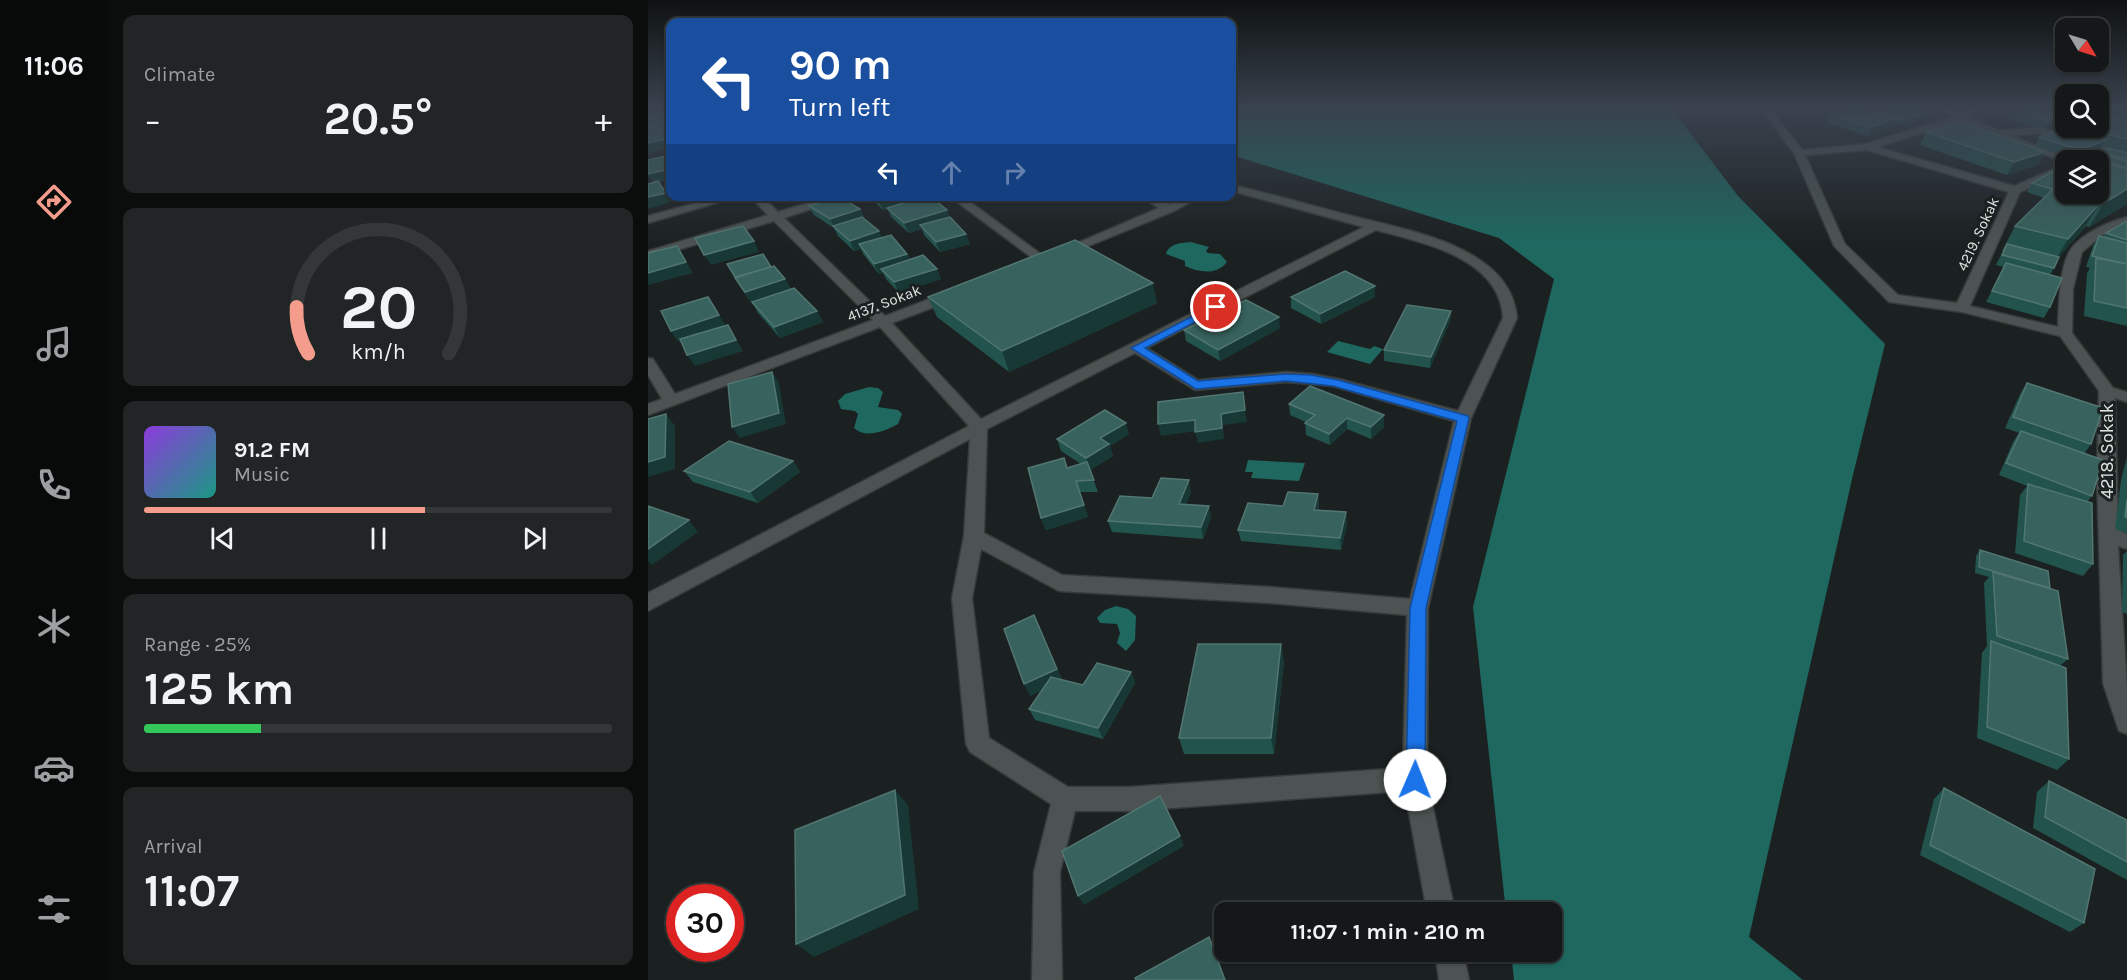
<!DOCTYPE html>
<meta charset="utf-8">
<style>
body{margin:0;font-family:Karla,sans-serif;background:#212525;color:#f1f3f6;height:100vh;display:flex;flex-direction:column;font-size:22px;white-space:nowrap}
*{box-sizing:border-box;margin:0}
p{font-size:20px;color:#9da0a2}
.icon{flex:none;width:33px;height:33px;fill:none;stroke:currentColor;stroke-width:2;stroke-linecap:round;stroke-linejoin:round}
.map{position:relative;flex:1;overflow:hidden}
.details{display:flex;flex-direction:column;gap:15px;padding:15px;background:#0b0d0d;width:540px}
.details>*{flex:none}
.banner{position:absolute;left:18px;top:18px;width:570px;height:183px;border-radius:12px;box-shadow:0 2px 4px #0004,0 0 0 2px #333737;background:#1a4fa0;color:#fff;overflow:hidden}
.needle{width:39px;rotate:128deg}
.controls{position:absolute;left:1407px;top:18px;display:grid;gap:12px}
.controls a{display:grid;place-items:center;width:54px;height:54px;border-radius:12px;background:#141818;box-shadow:0 2px 4px #0004,0 0 0 2px #333737;font-size:30px}
.speed{position:absolute;left:18px;top:884px;display:flex;gap:12px;font-size:30px;font-weight:700;text-align:center}
.speed>*{display:grid;place-content:center;width:78px;height:78px;border-radius:50%;background:#141818;box-shadow:0 2px 4px #0004,0 0 0 2px #333737;line-height:1}
.speed .limit{border:9px solid #d22;background:#fff;color:#111}
.pin{position:absolute;display:grid;place-items:center;width:51px;height:51px;color:#fff;margin:-26px;border:3px solid #fff;border-radius:50%;box-shadow:0 2px 6px #0007}
.me{position:absolute;width:66px;margin:-33px;rotate:1deg;stroke-linejoin:round;filter:drop-shadow(0 0 4px #0008)}
.turn{display:flex;align-items:center;gap:21px;height:126px;padding:0 24px;font-size:27px}
.turn .icon{width:78px;height:78px;stroke-width:2.5}
.turn b{display:block;font-size:42px;line-height:51px}
.lanes{display:flex;align-items:center;height:57px;padding:0 24px;background:#0003;justify-content:center;gap:30px;direction:ltr}
.lanes .off{opacity:.35}
.big{font-size:45px;font-weight:700;line-height:1.1}
.details .card{flex:1;display:flex;flex-direction:column;justify-content:center;gap:9px;min-width:0;padding:0 21px;border-radius:12px;background:#212525}
.details .dial{align-items:center;gap:0}
.dial svg{height:156px;overflow:visible;fill:none;stroke:#333737;stroke-width:7;stroke-linecap:round;text-anchor:middle}
.dial text{fill:#f1f3f6;stroke:none}
.song{display:flex;align-items:center;gap:18px}
.cover{width:72px;height:72px;border-radius:9px;background:linear-gradient(135deg,hsl(270 70% 55%),hsl(170 70% 35%))}
.played{height:6px;border-radius:3px;background:linear-gradient(90deg,#f49d8c 60%,#333737 60%)}
.keys{display:flex;justify-content:space-around;direction:ltr}
.heat{display:flex;justify-content:space-between;align-items:center;font-size:33px;direction:ltr}
.charge{height:9px;border-radius:4px;background:linear-gradient(90deg,#34c759 25%,#333737 0)}
.trip{position:absolute;left:566px;top:902px;width:348px;height:60px;border-radius:12px;background:#141818;box-shadow:0 2px 4px #0004,0 0 0 2px #333737;font-weight:700;line-height:60px;text-align:center}
main{display:flex;flex:1;min-height:0}
.dock{display:flex;flex-direction:column;width:108px;justify-content:space-around;align-items:center;background:#080a0a;color:#9da0a2}
.dock .icon{width:42px;height:42px}
.dock .current{color:#f49d8c}
.dock b{font-size:27px;color:#f1f3f6}
.map>svg:first-child{display:block}
.water{fill:#1e6860}
.lines{fill:none;stroke-linecap:round;stroke-linejoin:round}
.street-casing{stroke:#363a39;stroke-width:3}
.street{fill:#4d5352;fill-rule:evenodd}
.wall{fill:#23534d;fill-rule:evenodd}
.shaded-wall{fill:#173834}
.building{fill:#37625d;stroke:#527672;stroke-width:1.5}
.route{fill:#1a73e8;stroke:#114b97;stroke-width:1.5}
.labels{text-anchor:middle;dominant-baseline:central;stroke-width:6;stroke-linejoin:round;paint-order:stroke}
.far-street-label{font-size:15px;fill:#dfe3e2;stroke:#1b2020}
.street-label{font-size:18px;fill:#dfe3e2;stroke:#1b2020}
</style>
<main>
<nav class="dock">
<b>11:06</b>
<svg class="icon current" aria-label="directions" viewBox="0 0 24 24"><path d="M12 3l9 9-9 9-9-9zM9 14v-3h6M13 9l2 2-2 2"/></svg>
<svg class="icon" aria-label="music" viewBox="0 0 24 24"><path d="M9 18V5l10-2v13"/><circle cx="6" cy="18" r="3"/><circle cx="16" cy="16" r="3"/></svg>
<svg class="icon" aria-label="phone" viewBox="0 0 24 24"><path d="M5 4h4l2 5-3 2q2 4 5 5l2-3 5 2v4C11 20 4 13 5 4z"/></svg>
<svg class="icon" aria-label="climate" viewBox="0 0 24 24"><path d="M12 3v18M4 7l16 10M4 17L20 7"/></svg>
<svg class="icon" aria-label="car" viewBox="0 0 24 24"><path d="M5 17H2v-5l4-1 3-4h7l3 4 3 1v5h-3M9 17h6M6 11h13"/><circle cx="7" cy="17" r="2"/><circle cx="17" cy="17" r="2"/></svg>
<svg class="icon" aria-label="filters" viewBox="0 0 24 24"><path d="M4 7h16M4 17h16"/><circle cx="9" cy="7" r="2"/><circle cx="15" cy="17" r="2"/></svg>
</nav>
<section class="details">
<div class="card"><p>Climate</p>
<div class="heat"><a>−</a><b class="big">20.5°</b><a>+</a></div>
</div>
<div class="card dial"><svg viewBox="0 0 100 80">
<path d="M14 69A42 42 0 1 1 86 69"/>
<path d="M14 69A42 42 0 0 1 8 45" stroke="#f49d8c"/>
<text x="50" y="56" font-size="32" font-weight="700">20</text>
<text x="50" y="72" font-size="11">km/h</text>
</svg></div>
<div class="card">
<div class="song"><i class="cover"></i><div><b>91.2 FM</b><p>Music</p></div></div>
<div class="played"></div>
<div class="keys"><svg class="icon" aria-label="previous" viewBox="0 0 24 24"><path d="M18 5L8 12l10 7zM5 5v14"/></svg><svg class="icon" aria-label="pause" viewBox="0 0 24 24"><path d="M8 5v14M16 5v14"/></svg><svg class="icon" aria-label="next" viewBox="0 0 24 24"><path d="M6 5l10 7-10 7zM19 5v14"/></svg></div>
</div>
<div class="card"><p>Range · 25%</p><b class="big">125 km</b><div class="charge"></div></div>
<div class="card"><p>Arrival</p><b class="big">11:07</b></div>
</section>
<div class="map">
<svg width="1479" height="980" viewBox="0 0 1479 980">
<rect width="100%" height="100%" fill="#1b2020"/>
<g class="water">
<path d="M584 109H1024L1090 196 1237 344 1204 479 1101 937 1155 980H866L863 951H903V912H858L825 607 906 279 851 238 584 155Z"/>
<path d="M543 242 561 247 558 251 560 253 572 254 579 262C568 276 551 272 537 266V261L518 254C521 243 534 243 543 242Z"/>
<path d="M690 341 722 349 726 346 735 349 722 364 679 352Z"/>
<path d="M221 387 230 388 235 392 230 407 250 410 254 414 250 424C237 431 218 439 206 428L210 414 207 411 193 409 190 401 197 394Z"/>
<path d="M600 460 657 463 651 481 603 478 605 472H597Z"/>
<path d="M468 606 480 609 488 616 487 640 478 651 469 643 472 633 469 624 452 623 449 618 457 610Z"/>
</g>
<g class="lines">
<g class="street-casing">
<g id="street">
<path d="M1113 109H1122L1154 150 1218 144 1305 117 1291 109H1302L1313 114 1321 109H1331L1321 117 1352 131 1390 127 1479 153V159L1390 133 1364 136 1424 160H1418V163L1313 121 1229 147 1366 186 1418 164V171L1372 192 1322 306 1410 327C1411 307 1411 266 1423 249 1435 233 1460 222 1479 217V224L1453 236 1434 252 1425 289 1424 333 1465 388 1479 392V402L1467 398 1470 530 1479 534V549L1470 546 1479 688V734L1471 731 1455 683 1449 475 1451 391 1412 336 1314 312 1241 302 1186 246 1146 153ZM1219 150 1361 192 1309 303 1250 295 1197 244 1157 155Z"/>
<path d="M584 185C623 194 661 205 700 215 757 230 863 245 869 318L823 418 780 608 779 779 807 912H779L757 791 482 811H427L412 872 414 980H384L386 872 403 804 322 752 318 744 304 598 316 536 322 439 0 611V593L321 426 232 327 0 415V404L14 399 0 375V358L5 359 27 394 225 320 126 221 0 259V251L120 215 102 196H114L130 212 183 196H202L136 218 237 316 300 292H310L312 295 310 298 244 323 333 419 716 227 584 191ZM728 230C776 243 852 258 855 318L810 411 691 379 664 374 638 372 550 380 499 348ZM487 353 547 390 638 382 685 386 806 421 762 599 622 587 414 575 336 533 339 429ZM333 549 411 591 622 603 759 615 755 768 482 787H420L341 738 324 598Z"/>
<path d="M73 196H92L0 223V216Z"/>
<path d="M301 196H314L401 260 395 264 391 263Z"/>
<path d="M492 196H506L521 204 538 196H554L526 211 416 256 412 257 406 253 511 208Z"/>
<path d="M787 951H815L821 980H791Z"/>
</g>
</g>
<use href="#street" class="street"/>
</g>
<g class="wall">
<path d="M1191 109H1227L1232 111 1283 114 1253 125 1245 123 1243 126 1220 136 1180 123 1183 115 1195 110Z"/>
<path d="M1345 109H1373L1367 114Z"/>
<path d="M1376 109H1418V122L1410 120 1408 122 1396 129 1365 121 1369 113Z"/>
<path d="M1450 109H1479V204L1441 227 1438 226 1410 258 1406 268 1402 275V307L1396 318 1338 302 1356 267 1348 265 1355 251H1354L1367 226 1396 198 1379 192 1384 183 1418 164V194H1450V160H1436L1440 154 1428 159 1387 146 1391 137H1445L1443 128H1440H1450ZM1454 147 1459 148 1452 155 1444 153 1452 149Z"/>
<path d="M1278 132 1397 152 1390 165 1359 175 1272 145Z"/>
<path d="M220 196H264L265 200 299 210 301 217 322 244 292 252 276 235 274 229 261 233 243 217 240 209 235 210Z"/>
<path d="M161 206 212 209 216 219 234 238 259 254 262 259 289 269 293 279 251 293 238 279 235 273 231 274 215 254 213 249 206 251 190 236 186 228 166 215Z"/>
<path d="M1479 221V326L1436 316 1439 273 1442 268 1438 267 1445 246 1451 236 1455 237 1458 233Z"/>
<path d="M79 264 123 267 137 279 143 289 169 311 175 322 132 338 110 313 104 302 111 300 103 302 93 288Z"/>
<path d="M280 297 509 303 361 372 289 317Z"/>
<path d="M643 297H727L673 324 643 308Z"/>
<path d="M803 311 802 321 782 368 736 361V350Z"/>
<path d="M632 328 572 361 538 341 536 330Z"/>
<path d="M1379 383 1443 444 1436 454 1444 496 1439 502 1445 564 1435 576 1367 553 1372 495 1379 486 1351 475 1365 442 1371 433 1357 428 1372 394Z"/>
<path d="M641 404 736 415V427L723 439 699 429 682 445 658 435 657 423 658 422 642 415Z"/>
<path d="M481 434 462 446 465 456 442 470 450 492H432L440 517 398 530 393 518 419 468 433 464 413 451 409 439Z"/>
<path d="M1479 457V533L1467 529 1473 480Z"/>
<path d="M145 461 152 472 110 503 45 482 36 471Z"/>
<path d="M543 492 538 504 563 517 555 539 464 532 460 521 504 498Z"/>
<path d="M670 494 671 506 670 510 698 512 699 524 693 550 593 541 590 530 635 506Z"/>
<path d="M1332 550 1402 588 1420 659 1412 666 1421 759 1409 770 1329 738 1334 653 1339 646 1336 583 1341 577 1327 573 1328 556Z"/>
<path d="M1479 551V614L1474 612 1475 555Z"/>
<path d="M386 615 414 680 435 685 483 672 487 683 455 739 387 720 381 709 393 691 382 696Z"/>
<path d="M636 661 626 754H536L531 738Z"/>
<path d="M1401 781 1479 820V880L1385 828 1389 792Z"/>
<path d="M1296 788 1436 923 1422 932 1272 855 1286 799Z"/>
</g>
<g class="shaded-wall">
<path d="M1284 110 1283 114 1253 125 1255 120Z"/>
<path d="M1413 114 1408 122 1396 129 1400 121Z"/>
<path d="M1247 118 1243 126 1220 136 1223 127Z"/>
<path d="M22 120V130L0 135V125Z"/>
<path d="M22 138V148L0 153V143Z"/>
<path d="M1458 140 1452 149 1428 159 1433 150Z"/>
<path d="M1397 152 1390 165 1359 175 1366 162Z"/>
<path d="M22 169V180L5 183 0 175V174Z"/>
<path d="M1479 189V204L1441 227 1456 203Z"/>
<path d="M18 193 24 202 0 209V197Z"/>
<path d="M246 196H264L266 202 235 210 231 201Z"/>
<path d="M1452 203 1437 227 1405 264 1420 239Z"/>
<path d="M212 209 217 219 187 229 182 219Z"/>
<path d="M299 210 302 220 272 225 274 229 261 233 256 223Z"/>
<path d="M231 231 236 241 211 244 213 249 206 251 202 241Z"/>
<path d="M318 234 322 244 292 252 288 242Z"/>
<path d="M106 241 111 252 63 265 56 255Z"/>
<path d="M29 246 45 273 0 285V273Z"/>
<path d="M259 254 264 264 233 269 235 273 231 274 226 264Z"/>
<path d="M289 269 293 279 251 293 246 282Z"/>
<path d="M137 279 143 290 103 302 97 292Z"/>
<path d="M505 283 509 303 361 372 354 351Z"/>
<path d="M727 286V297L673 324 672 314Z"/>
<path d="M60 297 78 326 30 342 23 331Z"/>
<path d="M169 311 175 322 132 338 126 327Z"/>
<path d="M803 311 802 321 782 368 783 357Z"/>
<path d="M631 317 632 328 572 361 570 350Z"/>
<path d="M80 325 95 351 47 366 39 355Z"/>
<path d="M124 372 131 383 138 424 92 438 84 427Z"/>
<path d="M597 410 599 422 575 425 576 439 550 443 547 432 573 414Z"/>
<path d="M18 414 27 426V469L0 477V462Z"/>
<path d="M736 415V427L723 439V427Z"/>
<path d="M699 418V429L682 445 681 434Z"/>
<path d="M547 420 549 431 513 436 510 424Z"/>
<path d="M478 423 481 434 462 446 465 456 442 470 438 458 452 438Z"/>
<path d="M145 461 152 472 110 503 102 492Z"/>
<path d="M541 480 543 492 534 516 531 504Z"/>
<path d="M428 481 440 517 398 530 393 518Z"/>
<path d="M670 494 671 506 667 522 666 510Z"/>
<path d="M561 506 563 517 555 539 553 527Z"/>
<path d="M698 512 699 524 693 550 692 538Z"/>
<path d="M41 520 50 532 4 565 0 561V549Z"/>
<path d="M386 615 414 681 382 696 376 684Z"/>
<path d="M633 644 636 661 626 754 623 738Z"/>
<path d="M483 672 487 683 455 739 450 728Z"/>
<path d="M247 790 260 805 271 909 166 957 148 944Z"/>
<path d="M532 836 536 846 436 905 430 896Z"/>
</g>
<g class="building">
<path d="M7 109H13L22 118V120L0 125V110Z"/>
<path d="M1199 109H1216L1247 118 1223 127 1183 115Z"/>
<path d="M1216 109H1227L1232 111 1237 109H1279L1284 110 1255 120Z"/>
<path d="M1376 109H1393L1413 114 1400 121 1369 113Z"/>
<path d="M1405 109H1418V112Z"/>
<path d="M1450 109H1479V139L1455 133 1450 116Z"/>
<path d="M22 122V138L0 143V127Z"/>
<path d="M1313 122 1397 152 1366 162 1278 132Z"/>
<path d="M1415 128 1458 140 1433 150 1391 137Z"/>
<path d="M1460 148 1479 153V159L1453 153Z"/>
<path d="M1441 152 1479 161V168L1437 157Z"/>
<path d="M22 155V169L0 174V160Z"/>
<path d="M1455 162 1479 169V189L1456 203 1425 194H1450V165Z"/>
<path d="M1418 164V183L1408 188 1407 190 1384 183Z"/>
<path d="M10 181 18 193 0 197V184Z"/>
<path d="M1418 183V191L1408 188Z"/>
<path d="M1404 190 1452 203 1420 239 1367 226Z"/>
<path d="M190 196 212 209 182 219 161 206Z"/>
<path d="M226 196H246L231 201Z"/>
<path d="M278 196H282L299 210 256 223 239 208Z"/>
<path d="M214 217 231 231 202 241 185 226Z"/>
<path d="M302 217 318 234 288 242 272 225Z"/>
<path d="M1479 221V240L1458 233Z"/>
<path d="M95 226 106 241 56 255 47 238Z"/>
<path d="M243 235 259 254 226 264 211 244Z"/>
<path d="M1451 236 1479 243V264L1444 256Z"/>
<path d="M427 240 505 283 354 351 280 297Z"/>
<path d="M1359 244 1411 257 1406 268 1354 255Z"/>
<path d="M29 246 38 262 0 273V253Z"/>
<path d="M115 254 123 267 87 277 79 264Z"/>
<path d="M275 255 289 269 246 282 233 269Z"/>
<path d="M1448 258 1479 264V308L1446 301Z"/>
<path d="M1358 263 1414 278 1402 307 1344 291Z"/>
<path d="M126 266 137 279 97 292 87 278Z"/>
<path d="M697 271 727 286 672 314 643 297Z"/>
<path d="M146 288 169 311 126 327 104 302Z"/>
<path d="M60 297 71 315 23 331 13 311Z"/>
<path d="M598 300 631 317 570 350 536 330Z"/>
<path d="M759 305 803 311 783 357 736 350Z"/>
<path d="M80 325 88 340 39 355 32 339Z"/>
<path d="M124 372 131 413 84 427 80 384Z"/>
<path d="M1379 383 1455 408 1443 444 1365 417Z"/>
<path d="M662 386 736 415 723 427 699 418 681 434 657 423 667 415 641 404Z"/>
<path d="M595 392 597 410 573 414 574 428 547 432V420L510 424V402Z"/>
<path d="M457 410 478 423 452 438 461 444 438 458 409 439Z"/>
<path d="M18 414 17 457 0 462V419Z"/>
<path d="M1373 431 1455 460 1444 496 1358 463Z"/>
<path d="M81 441 145 461 102 492 36 471Z"/>
<path d="M416 458 419 468 439 462 446 480 428 481 436 505 393 518 380 468Z"/>
<path d="M513 478 541 480 531 504 561 506 553 527 460 521 472 496 504 498Z"/>
<path d="M1380 484 1444 503 1445 564 1376 541Z"/>
<path d="M640 492 670 494 666 510 698 512 692 538 590 530 600 503 635 506Z"/>
<path d="M1479 499V518L1477 517Z"/>
<path d="M0 506 41 520 0 549Z"/>
<path d="M1332 550 1400 571 1402 588 1331 567Z"/>
<path d="M1345 572 1410 591 1420 659 1349 636Z"/>
<path d="M386 615 409 669 376 684 356 629Z"/>
<path d="M1343 641 1418 668 1421 759 1339 727Z"/>
<path d="M550 644H633L623 738H531Z"/>
<path d="M449 663 483 672 450 728 381 709 403 677 435 685Z"/>
<path d="M1401 781 1479 820V862L1397 817Z"/>
<path d="M1296 788 1447 869 1436 923 1282 845Z"/>
<path d="M247 790 257 895 148 944 147 830Z"/>
<path d="M512 796 532 836 430 896 414 851Z"/>
<path d="M561 937 577 980H488L487 978Z"/>
</g>
<linearGradient id="sky" x2="0" y2="1"><stop stop-color="#0f1212"/><stop offset="0.44" stop-color="#39424e"/><stop offset="1" stop-color="#39424e" stop-opacity="0"/></linearGradient>
<rect width="1479" height="246" fill="url(#sky)"/>
<path class="route" d="M568 304 574 307 572 309 497 348 550 381 638 374 663 375 690 380 820 416 821 418 778 608 777 780 774 786 767 788 761 786 758 780 762 608 809 421 685 386 638 381 548 389 483 348Z"/>
<g class="labels">
<g class="far-street-label">
<text transform="translate(1330 234) rotate(-65)">4219. Sokak</text>
<text transform="translate(236 303) rotate(-21)">4137. Sokak</text>
</g>
<g class="street-label">
<text transform="translate(1459 451) rotate(-90)">4218. Sokak</text>
</g>
</g>
</svg>
<div class="controls">
<a><svg class="needle" viewBox="-14 -14 28 28"><path d="M0-13l5 13h-10z" fill="#e53935"/><path d="M0 13l5-13h-10z" fill="#9da0a2"/></svg></a>
<a><svg class="icon" aria-label="search" viewBox="0 0 24 24"><circle cx="10" cy="10" r="6"/><path d="M15 15l6 6"/></svg></a>
<a><svg class="icon" aria-label="layers" viewBox="0 0 24 24"><path d="M12 4l9 5-9 5-9-5zM3 14l9 5 9-5"/></svg></a>
</div>
<div class="speed"><div class="limit">30</div></div>
<div class="pin" style="left:568px;top:307px;background:#d93025"><svg class="icon" aria-label="arrive" viewBox="0 0 24 24"><path d="M6 21V4h12l-3 4 3 4H6"/></svg></div>
<svg class="me" style="left:767px;top:780px" viewBox="-20 -20 40 40"><circle r="19" fill="#fff"/><path d="M0-13L10 11 0 6-10 11z" fill="#1a73e8"/></svg>
<div class="trip">11:07 · 1 min · 210 m</div>
<div class="banner">
<div class="turn"><svg class="icon" aria-label="left" viewBox="0 0 24 24"><path d="M17 20v-9H6M10 6l-5 5 5 5"/></svg><div><b>90 m</b>Turn left</div></div>
<div class="lanes"><svg class="icon" aria-label="left" viewBox="0 0 24 24"><path d="M17 20v-9H6M10 6l-5 5 5 5"/></svg><svg class="icon off" aria-label="ahead" viewBox="0 0 24 24"><path d="M12 20V5M6 11l6-6 6 6"/></svg><svg class="icon off" aria-label="right" viewBox="0 0 24 24"><path d="M7 20v-9h11M14 6l5 5-5 5"/></svg></div>
</div>
</div>
</main>
